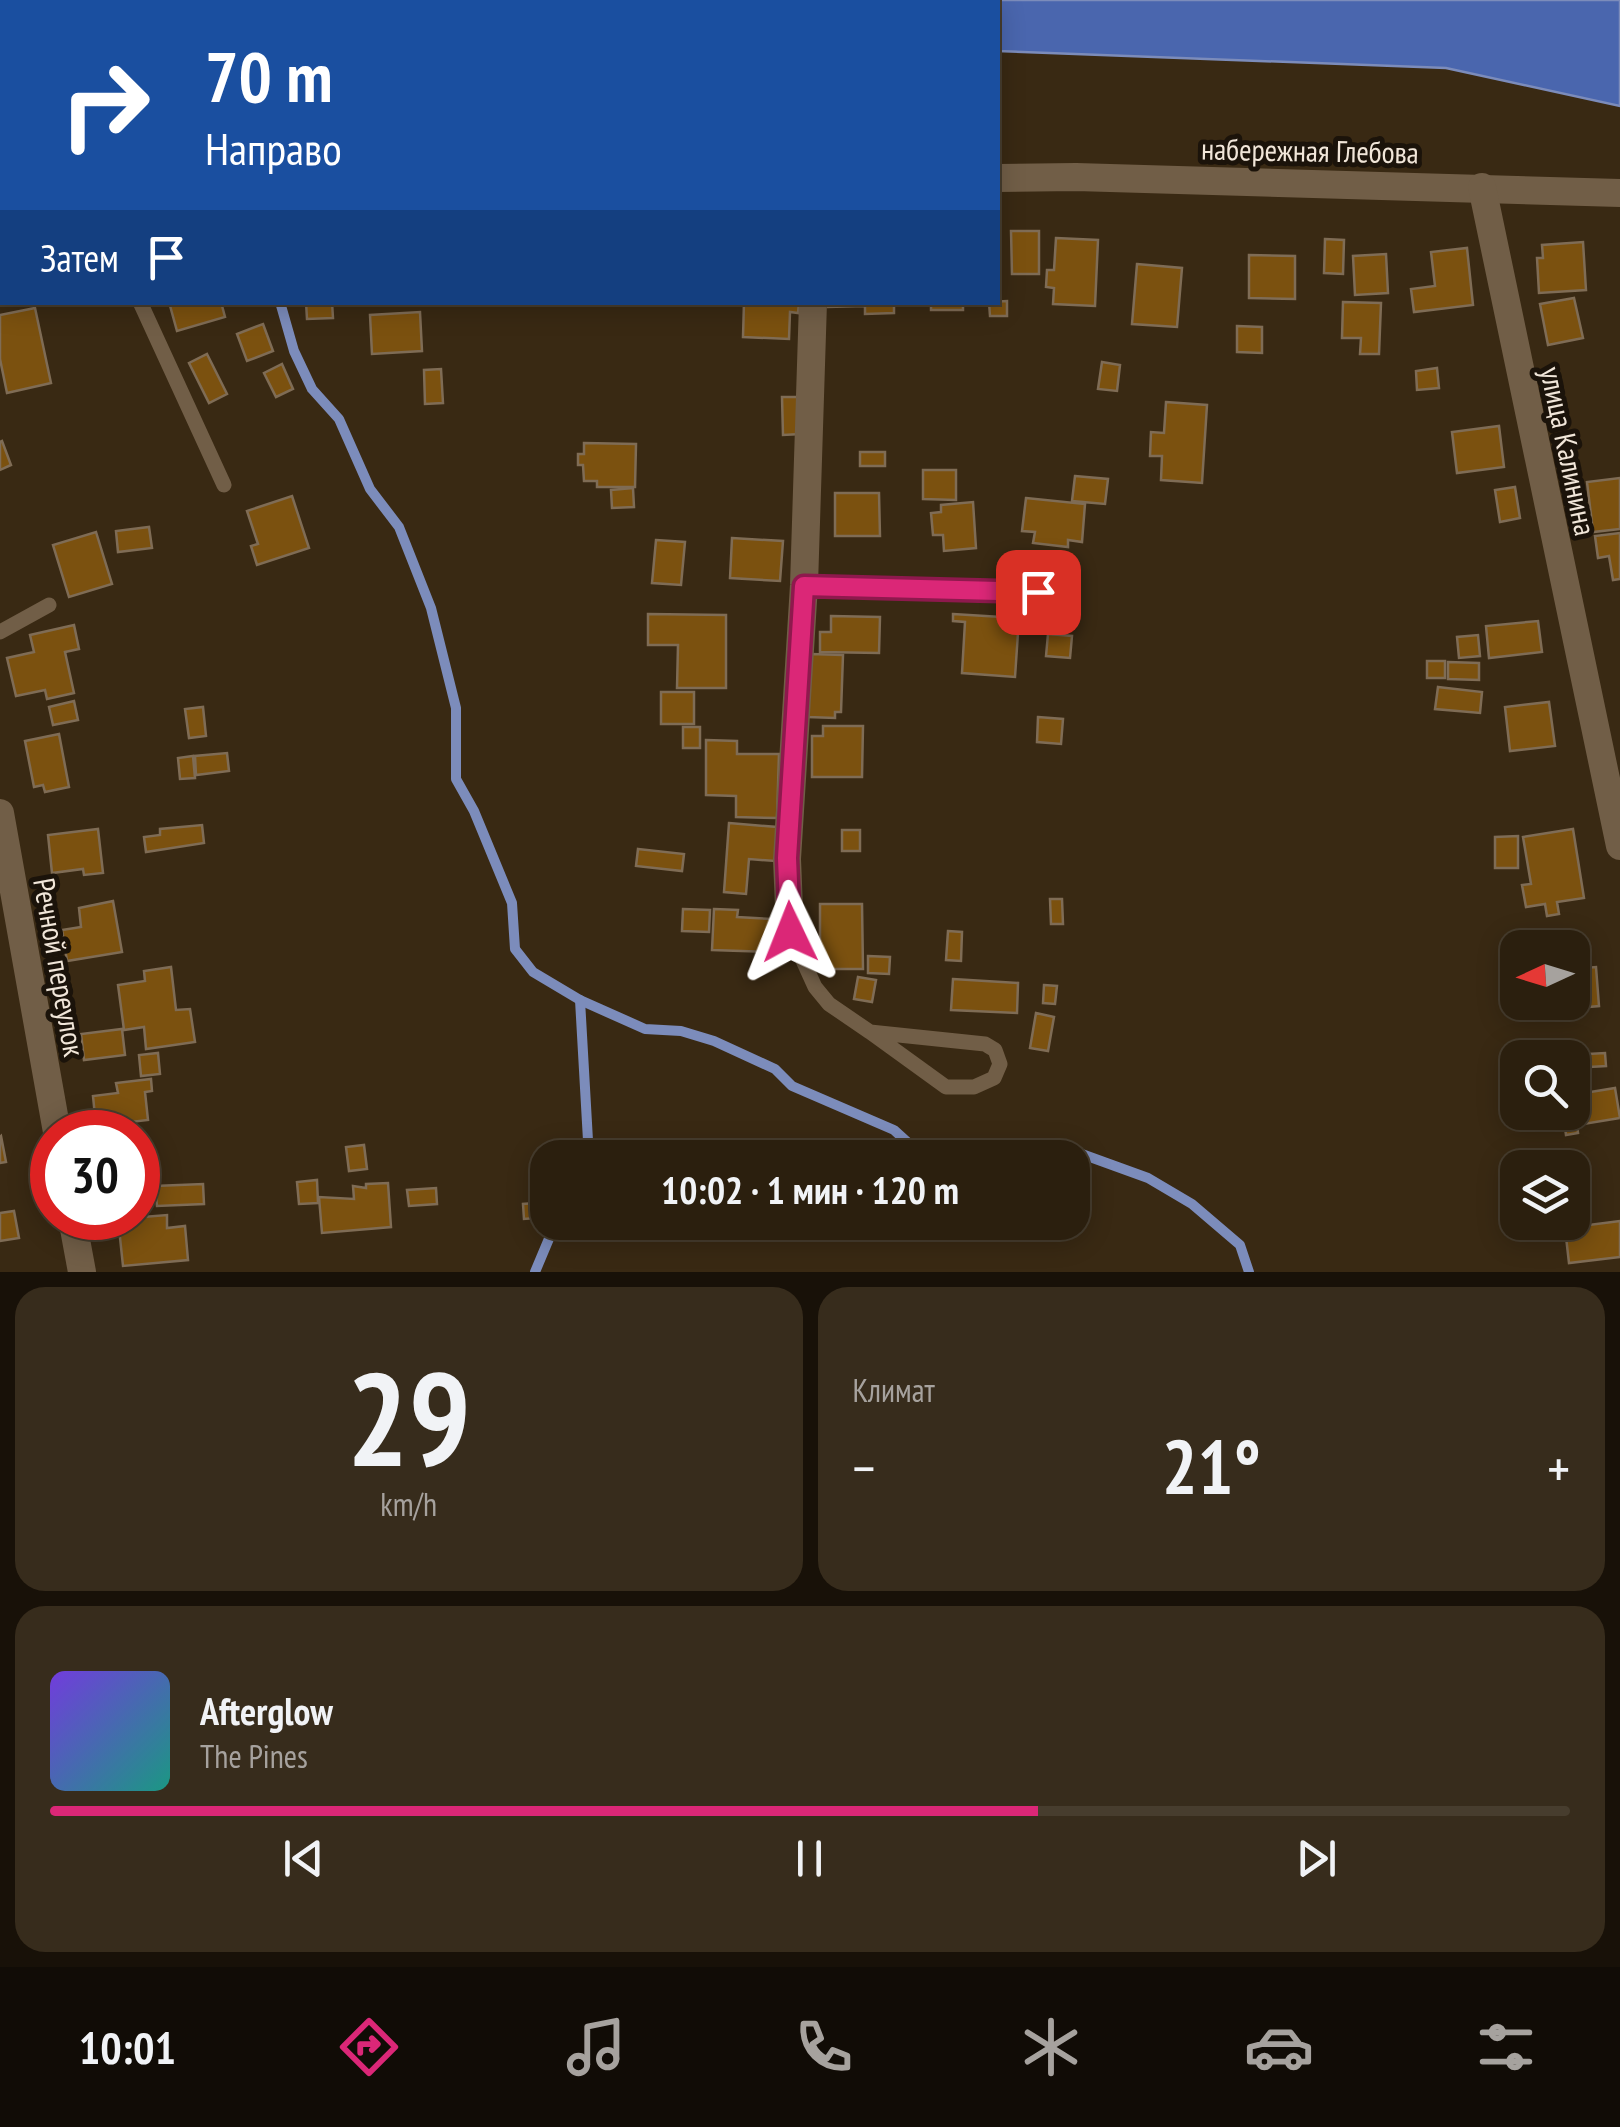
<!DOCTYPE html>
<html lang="ru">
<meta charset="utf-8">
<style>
body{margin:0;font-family:"PT Sans Narrow",sans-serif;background:#372c1c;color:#f1f3f6;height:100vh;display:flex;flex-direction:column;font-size:38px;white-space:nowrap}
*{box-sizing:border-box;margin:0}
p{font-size:32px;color:#a6a29e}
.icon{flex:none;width:55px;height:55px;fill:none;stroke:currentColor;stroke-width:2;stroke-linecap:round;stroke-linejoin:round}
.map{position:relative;height:1272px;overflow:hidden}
.sheet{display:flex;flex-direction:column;gap:15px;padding:15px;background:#181108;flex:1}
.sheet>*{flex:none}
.banner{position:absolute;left:0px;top:0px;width:1000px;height:305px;box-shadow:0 5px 25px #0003,0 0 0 2px #473d2e;background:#1a4fa0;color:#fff;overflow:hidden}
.needle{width:65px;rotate:266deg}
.fabs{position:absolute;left:1500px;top:930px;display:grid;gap:20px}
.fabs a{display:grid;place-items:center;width:90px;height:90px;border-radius:20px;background:#2b1f0e;box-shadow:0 5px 25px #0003,0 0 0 2px #473d2e;font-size:50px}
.speed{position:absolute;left:30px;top:1110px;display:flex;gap:20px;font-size:50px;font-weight:700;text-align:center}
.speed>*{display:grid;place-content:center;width:130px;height:130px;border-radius:50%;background:#2b1f0e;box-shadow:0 5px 25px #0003,0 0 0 2px #473d2e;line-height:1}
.speed .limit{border:15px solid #d22;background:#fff;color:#111}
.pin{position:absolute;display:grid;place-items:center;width:85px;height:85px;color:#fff;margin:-42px;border-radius:20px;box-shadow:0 5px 15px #0006}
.me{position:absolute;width:110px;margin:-55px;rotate:358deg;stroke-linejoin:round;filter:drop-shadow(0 0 8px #0008)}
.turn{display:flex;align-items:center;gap:35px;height:210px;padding:0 40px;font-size:45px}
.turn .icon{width:130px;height:130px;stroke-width:2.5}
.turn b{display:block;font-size:70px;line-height:85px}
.then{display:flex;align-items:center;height:95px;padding:0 40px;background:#0003;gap:20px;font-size:38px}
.big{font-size:75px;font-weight:800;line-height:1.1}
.sheet .card{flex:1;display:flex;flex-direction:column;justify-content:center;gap:15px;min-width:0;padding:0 35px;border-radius:30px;background:#372c1c}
.sheet .dial{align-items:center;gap:0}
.dial b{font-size:130px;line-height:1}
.song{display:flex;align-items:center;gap:30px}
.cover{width:120px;height:120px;border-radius:15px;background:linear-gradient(135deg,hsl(260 70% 55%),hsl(170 70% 35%))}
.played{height:10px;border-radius:5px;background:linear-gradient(90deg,#db2777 65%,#473d2e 65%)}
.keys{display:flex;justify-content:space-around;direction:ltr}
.heat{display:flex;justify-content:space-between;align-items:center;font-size:55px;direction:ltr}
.sheet .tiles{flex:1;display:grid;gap:15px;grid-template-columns:1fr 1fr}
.card:last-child{grid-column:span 2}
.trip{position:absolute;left:530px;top:1140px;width:560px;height:100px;border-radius:30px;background:#2b1f0e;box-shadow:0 5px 25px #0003,0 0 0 2px #473d2e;font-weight:800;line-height:100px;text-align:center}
.dock{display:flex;height:160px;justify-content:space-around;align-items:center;background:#110c06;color:#a6a29e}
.dock .icon{width:70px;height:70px}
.dock .active{color:#db2777}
.dock b{font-size:45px;color:#f1f3f6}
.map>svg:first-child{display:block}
.water{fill:#4a66ae;stroke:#7c8cbb;stroke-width:2.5}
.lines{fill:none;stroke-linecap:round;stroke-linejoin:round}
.stream{stroke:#7c8cbb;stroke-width:10}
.building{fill:#7b510f;stroke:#7f6c55;stroke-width:2.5}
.service{stroke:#715e47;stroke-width:15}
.minor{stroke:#715e47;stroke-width:28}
.route-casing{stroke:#8e194d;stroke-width:25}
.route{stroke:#db2777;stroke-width:18}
.labels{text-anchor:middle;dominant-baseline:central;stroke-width:10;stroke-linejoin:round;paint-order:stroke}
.street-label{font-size:30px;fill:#f1e6d9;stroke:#1b130a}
</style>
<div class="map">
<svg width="1620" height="1272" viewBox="0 0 1620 1272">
<rect width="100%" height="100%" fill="#392913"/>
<g class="water">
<path d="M0 0H504L2 2 0 214Z"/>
<path d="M810 0H1620V106L1446 68 998 51V2Z"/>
</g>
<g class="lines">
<g class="stream">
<path d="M280 302 294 351 312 389 339 419 370 489 399 527 431 608 456 708V779L474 811 512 903 515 949 533 972 580 1000 645 1029 681 1031 714 1041 775 1069 792 1086 894 1130 916 1150 932 1158"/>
<path d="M580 1000 589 1158"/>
<path d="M1041 1158 1079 1153 1148 1178 1192 1204 1240 1245 1249 1272"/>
<path d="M535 1272 556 1222"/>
</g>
</g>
<g class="building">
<path d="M1011 231H1039V274H1012Z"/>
<path d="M1056 238 1098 240 1095 306 1053 304 1054 288 1046 287 1047 270H1054Z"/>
<path d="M1325 239 1344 240 1343 274 1324 273Z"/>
<path d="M1583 242 1586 290 1539 293 1537 258H1543L1542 245Z"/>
<path d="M1467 248 1473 305 1414 312 1411 289 1435 286 1431 252Z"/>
<path d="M1386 254 1388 293 1355 295 1353 256Z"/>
<path d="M1249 255 1295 256V299L1249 298Z"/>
<path d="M1137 264 1182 268 1177 327 1132 324Z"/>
<path d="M1574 298 1583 338 1548 345 1540 304Z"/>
<path d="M1007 301V316H990L989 302Z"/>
<path d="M169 302H221L225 317 177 331Z"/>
<path d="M306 302H332L333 318 307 319Z"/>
<path d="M744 302H799L798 313 790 312 789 339 743 337Z"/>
<path d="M828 302H894V313L865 314V306L828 307Z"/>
<rect x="931" y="302" width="32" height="8"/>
<path d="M1343 302 1381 303 1379 354H1360L1361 338H1342Z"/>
<path d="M35 308 51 383 7 393 0 359V315Z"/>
<path d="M420 312 422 351 372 354 370 315Z"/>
<path d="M263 324 273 351 247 361 237 334Z"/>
<path d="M1237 326 1262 327V353L1237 352Z"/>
<path d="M207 354 227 394 209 403 189 363Z"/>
<path d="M1102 362 1120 365 1117 391 1098 389Z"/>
<path d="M282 364 293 389 276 397 264 373Z"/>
<path d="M1437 368 1439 388 1417 390 1416 371Z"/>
<path d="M441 369 443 403 425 404 424 370Z"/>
<path d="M782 397H800L801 434 783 435Z"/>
<path d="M1166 402 1207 405 1202 483 1161 480 1162 456H1150L1151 432 1164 433Z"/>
<path d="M1499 426 1504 467 1457 473 1452 432Z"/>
<path d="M2 441 11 465 0 470V442Z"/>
<path d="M584 443 636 444 635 487H597V481H584L583 465H578V454H584Z"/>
<rect x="860" y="452" width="25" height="14"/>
<path d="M923 470H956V500L923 499Z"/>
<path d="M1075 476 1108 479 1105 504 1072 501Z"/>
<path d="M1620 478V529L1593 532 1587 482Z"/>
<path d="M1515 487 1520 518 1500 522 1495 490Z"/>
<path d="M633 488 634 507 612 508 611 490Z"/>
<path d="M835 493H879L880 536H835Z"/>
<path d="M292 496 309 548 257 565 251 546 258 544 247 511Z"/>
<path d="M1026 498 1085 504 1082 542 1068 540V547L1033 543 1035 532 1022 531Z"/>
<path d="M973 502 976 548 944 551 943 535H933L931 513 941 512V505Z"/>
<path d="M149 527 152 548 118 552 116 531Z"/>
<path d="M96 532 112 584 69 597 53 545Z"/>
<path d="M1620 533V579L1613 580 1609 556 1598 558 1595 536Z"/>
<path d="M732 538 783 541 780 581 730 578Z"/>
<path d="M656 540 685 542 681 585 652 583Z"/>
<path d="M648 614 726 615V688H677L678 645H648Z"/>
<path d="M953 614 1019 618 1015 677 962 673 965 622 953 621Z"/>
<path d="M831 616 880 617 879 653 820 652V632H831Z"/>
<path d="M1538 621 1542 652 1489 658 1486 626Z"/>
<path d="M74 625 79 649 65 652 74 693 47 699 45 690 16 696 7 658 34 652 30 635Z"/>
<path d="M1048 634 1072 636 1070 658 1046 656Z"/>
<path d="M1478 635 1480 656 1459 658 1457 637Z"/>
<path d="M810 654 843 655 841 712H835V718L808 717Z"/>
<rect x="1427" y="661" width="18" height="17"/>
<path d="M1448 662 1479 663V680L1448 679Z"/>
<path d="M1438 687 1482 692 1480 713 1435 709Z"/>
<rect x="661" y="692" width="33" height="32"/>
<path d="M74 701 78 720 53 725 49 707Z"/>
<path d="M1549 702 1555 746 1510 751 1505 707Z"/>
<path d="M203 707 206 736 189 738 185 709Z"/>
<path d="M1038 717 1063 719 1061 744 1037 742Z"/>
<path d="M823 726H863L862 777H812V736H823Z"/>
<rect x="683" y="727" width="17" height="21"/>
<path d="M59 734 69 787 45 792 43 785 34 787 25 741Z"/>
<path d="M706 740 737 741V754H779L777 818 736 817V796L706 795Z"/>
<path d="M227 753 229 771 196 775 195 756Z"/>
<path d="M193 756 195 778 180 779 178 758Z"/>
<path d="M729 823 777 827 775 861 749 859 746 894 724 892Z"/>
<path d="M202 825 204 843 146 852 144 837 160 835V829Z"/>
<path d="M98 829 103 873 84 875 83 869 52 873 48 835Z"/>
<path d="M1573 829 1584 898 1557 902 1559 914 1547 916 1545 904 1526 907 1522 885 1531 884 1523 837Z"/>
<rect x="842" y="830" width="18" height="21"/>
<path d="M1518 836V868H1495V837Z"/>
<path d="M638 849 684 854 682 871 636 866Z"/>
<path d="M1050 899H1062L1063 924H1051Z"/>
<path d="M113 901 122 952 67 961 62 930 81 927 79 908Z"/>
<path d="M820 904H862L863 969H820Z"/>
<path d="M683 909 710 910 709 932 682 931Z"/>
<path d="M714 909 738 910 737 917 771 919 770 952 712 950Z"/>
<path d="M948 931 962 932 961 961 946 960Z"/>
<path d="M868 956 890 957 889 974 868 973Z"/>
<path d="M171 967 176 1010 190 1009 195 1042 146 1049 144 1027 124 1030 118 985 145 981 144 971Z"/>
<path d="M1596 967 1599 1006 1556 1010 1555 1002H1572V969Z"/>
<path d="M858 977 876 980 872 1002 854 999Z"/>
<path d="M953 979 1018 983 1017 1013 951 1010Z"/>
<path d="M1044 985 1057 986 1055 1004 1043 1003Z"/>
<path d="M1036 1013 1054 1017 1048 1051 1030 1048Z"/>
<path d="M122 1029 125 1055 84 1060 81 1034Z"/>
<path d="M158 1053 160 1074 141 1076 139 1055Z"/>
<path d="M1605 1053 1606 1066 1572 1068 1570 1055Z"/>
<path d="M151 1079 152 1091 145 1092 148 1120 96 1126 93 1096 118 1093 116 1083Z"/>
<path d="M1615 1088 1620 1118 1577 1125 1578 1133 1566 1135 1563 1112H1572V1095Z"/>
<path d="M1 1136 6 1162 0 1163V1137Z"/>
<path d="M364 1145 367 1169 349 1171 346 1147Z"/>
<path d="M317 1180 318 1203 299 1204 297 1182Z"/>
<path d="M388 1183 391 1227 322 1233 319 1197 354 1199 353 1186 366 1188V1184Z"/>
<path d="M203 1184 204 1204 157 1206 155 1186Z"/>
<path d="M436 1188 437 1204 409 1206 407 1190Z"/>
<path d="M548 1202V1217L524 1219 523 1204Z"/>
<path d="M14 1211 19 1238 0 1241V1213Z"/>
<path d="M167 1215V1228L185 1226 188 1260 123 1266 118 1219Z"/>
<path d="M1620 1221V1257L1569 1263 1565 1228Z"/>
</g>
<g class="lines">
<g class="service">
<path d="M140 302 224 485"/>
<path d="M804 585 1038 593"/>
<path d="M0 632 49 605"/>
<path d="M790 932 815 987 829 1004 870 1032 985 1044 995 1050 1000 1064 994 1078 974 1087H946L870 1032"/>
</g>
<g class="minor">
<path d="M998 178 1076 177 1620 193"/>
<path d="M1482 187 1620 846"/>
<path d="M0 259 2 258"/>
<path d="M0 813 57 1132"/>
<path d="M790 932 787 859 804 585 813 302"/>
<path d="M72 1218 82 1272"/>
</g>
</g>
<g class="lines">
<g class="route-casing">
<path id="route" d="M790 932 787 858 804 586 1038 592"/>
</g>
<use href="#route" class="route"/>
</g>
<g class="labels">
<g class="street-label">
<text transform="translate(1310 150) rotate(1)">набережная Глебова</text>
<text transform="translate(1569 451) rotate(78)">улица Калинина</text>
<text transform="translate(60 967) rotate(80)">Речной переулок</text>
</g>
</g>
</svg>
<div class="fabs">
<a><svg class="needle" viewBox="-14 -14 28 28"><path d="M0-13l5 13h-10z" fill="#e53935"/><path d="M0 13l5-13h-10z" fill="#a6a29e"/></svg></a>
<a><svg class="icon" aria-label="search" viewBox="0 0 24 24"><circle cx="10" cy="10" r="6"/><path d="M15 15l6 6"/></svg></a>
<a><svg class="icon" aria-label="layers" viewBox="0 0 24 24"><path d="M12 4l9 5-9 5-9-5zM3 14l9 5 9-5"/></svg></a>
</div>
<div class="speed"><div class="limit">30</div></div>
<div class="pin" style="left:1038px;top:592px;background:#d93025"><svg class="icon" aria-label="arrive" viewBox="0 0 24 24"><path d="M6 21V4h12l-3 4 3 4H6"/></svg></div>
<svg class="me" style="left:790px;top:932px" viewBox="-20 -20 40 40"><path d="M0-17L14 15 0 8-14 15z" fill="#db2777" stroke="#fff" stroke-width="4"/></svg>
<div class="trip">10:02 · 1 мин · 120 m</div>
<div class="banner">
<div class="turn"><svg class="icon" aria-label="right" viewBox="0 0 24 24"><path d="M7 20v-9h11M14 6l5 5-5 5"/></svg><div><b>70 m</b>Направо</div></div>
<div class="then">Затем<svg class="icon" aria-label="arrive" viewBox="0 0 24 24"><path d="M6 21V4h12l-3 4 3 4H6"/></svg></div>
</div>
</div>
<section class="sheet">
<div class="tiles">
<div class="card dial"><b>29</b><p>km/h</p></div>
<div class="card"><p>Климат</p>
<div class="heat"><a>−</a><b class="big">21°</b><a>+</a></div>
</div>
<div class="card">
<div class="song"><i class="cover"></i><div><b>Afterglow</b><p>The Pines</p></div></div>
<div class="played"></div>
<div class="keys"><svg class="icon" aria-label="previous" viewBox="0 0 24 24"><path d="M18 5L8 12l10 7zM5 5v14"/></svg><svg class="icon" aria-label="pause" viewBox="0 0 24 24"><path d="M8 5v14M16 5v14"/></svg><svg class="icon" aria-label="next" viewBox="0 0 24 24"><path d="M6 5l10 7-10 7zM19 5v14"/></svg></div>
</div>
</div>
</section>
<nav class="dock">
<b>10:01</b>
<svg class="icon active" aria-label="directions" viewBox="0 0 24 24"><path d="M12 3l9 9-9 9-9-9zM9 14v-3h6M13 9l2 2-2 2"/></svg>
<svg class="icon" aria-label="music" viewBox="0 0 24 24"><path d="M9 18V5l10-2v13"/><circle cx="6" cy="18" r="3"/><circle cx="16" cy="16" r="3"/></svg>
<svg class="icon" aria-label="phone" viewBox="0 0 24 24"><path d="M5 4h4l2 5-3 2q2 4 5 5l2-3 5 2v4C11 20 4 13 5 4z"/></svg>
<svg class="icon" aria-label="climate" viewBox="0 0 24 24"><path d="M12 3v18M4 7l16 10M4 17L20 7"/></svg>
<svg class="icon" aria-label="car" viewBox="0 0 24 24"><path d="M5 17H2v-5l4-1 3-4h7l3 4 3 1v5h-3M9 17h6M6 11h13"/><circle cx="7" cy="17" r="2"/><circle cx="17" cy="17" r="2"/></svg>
<svg class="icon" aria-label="filters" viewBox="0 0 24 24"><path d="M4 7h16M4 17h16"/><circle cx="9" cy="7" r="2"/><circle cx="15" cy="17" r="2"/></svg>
</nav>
